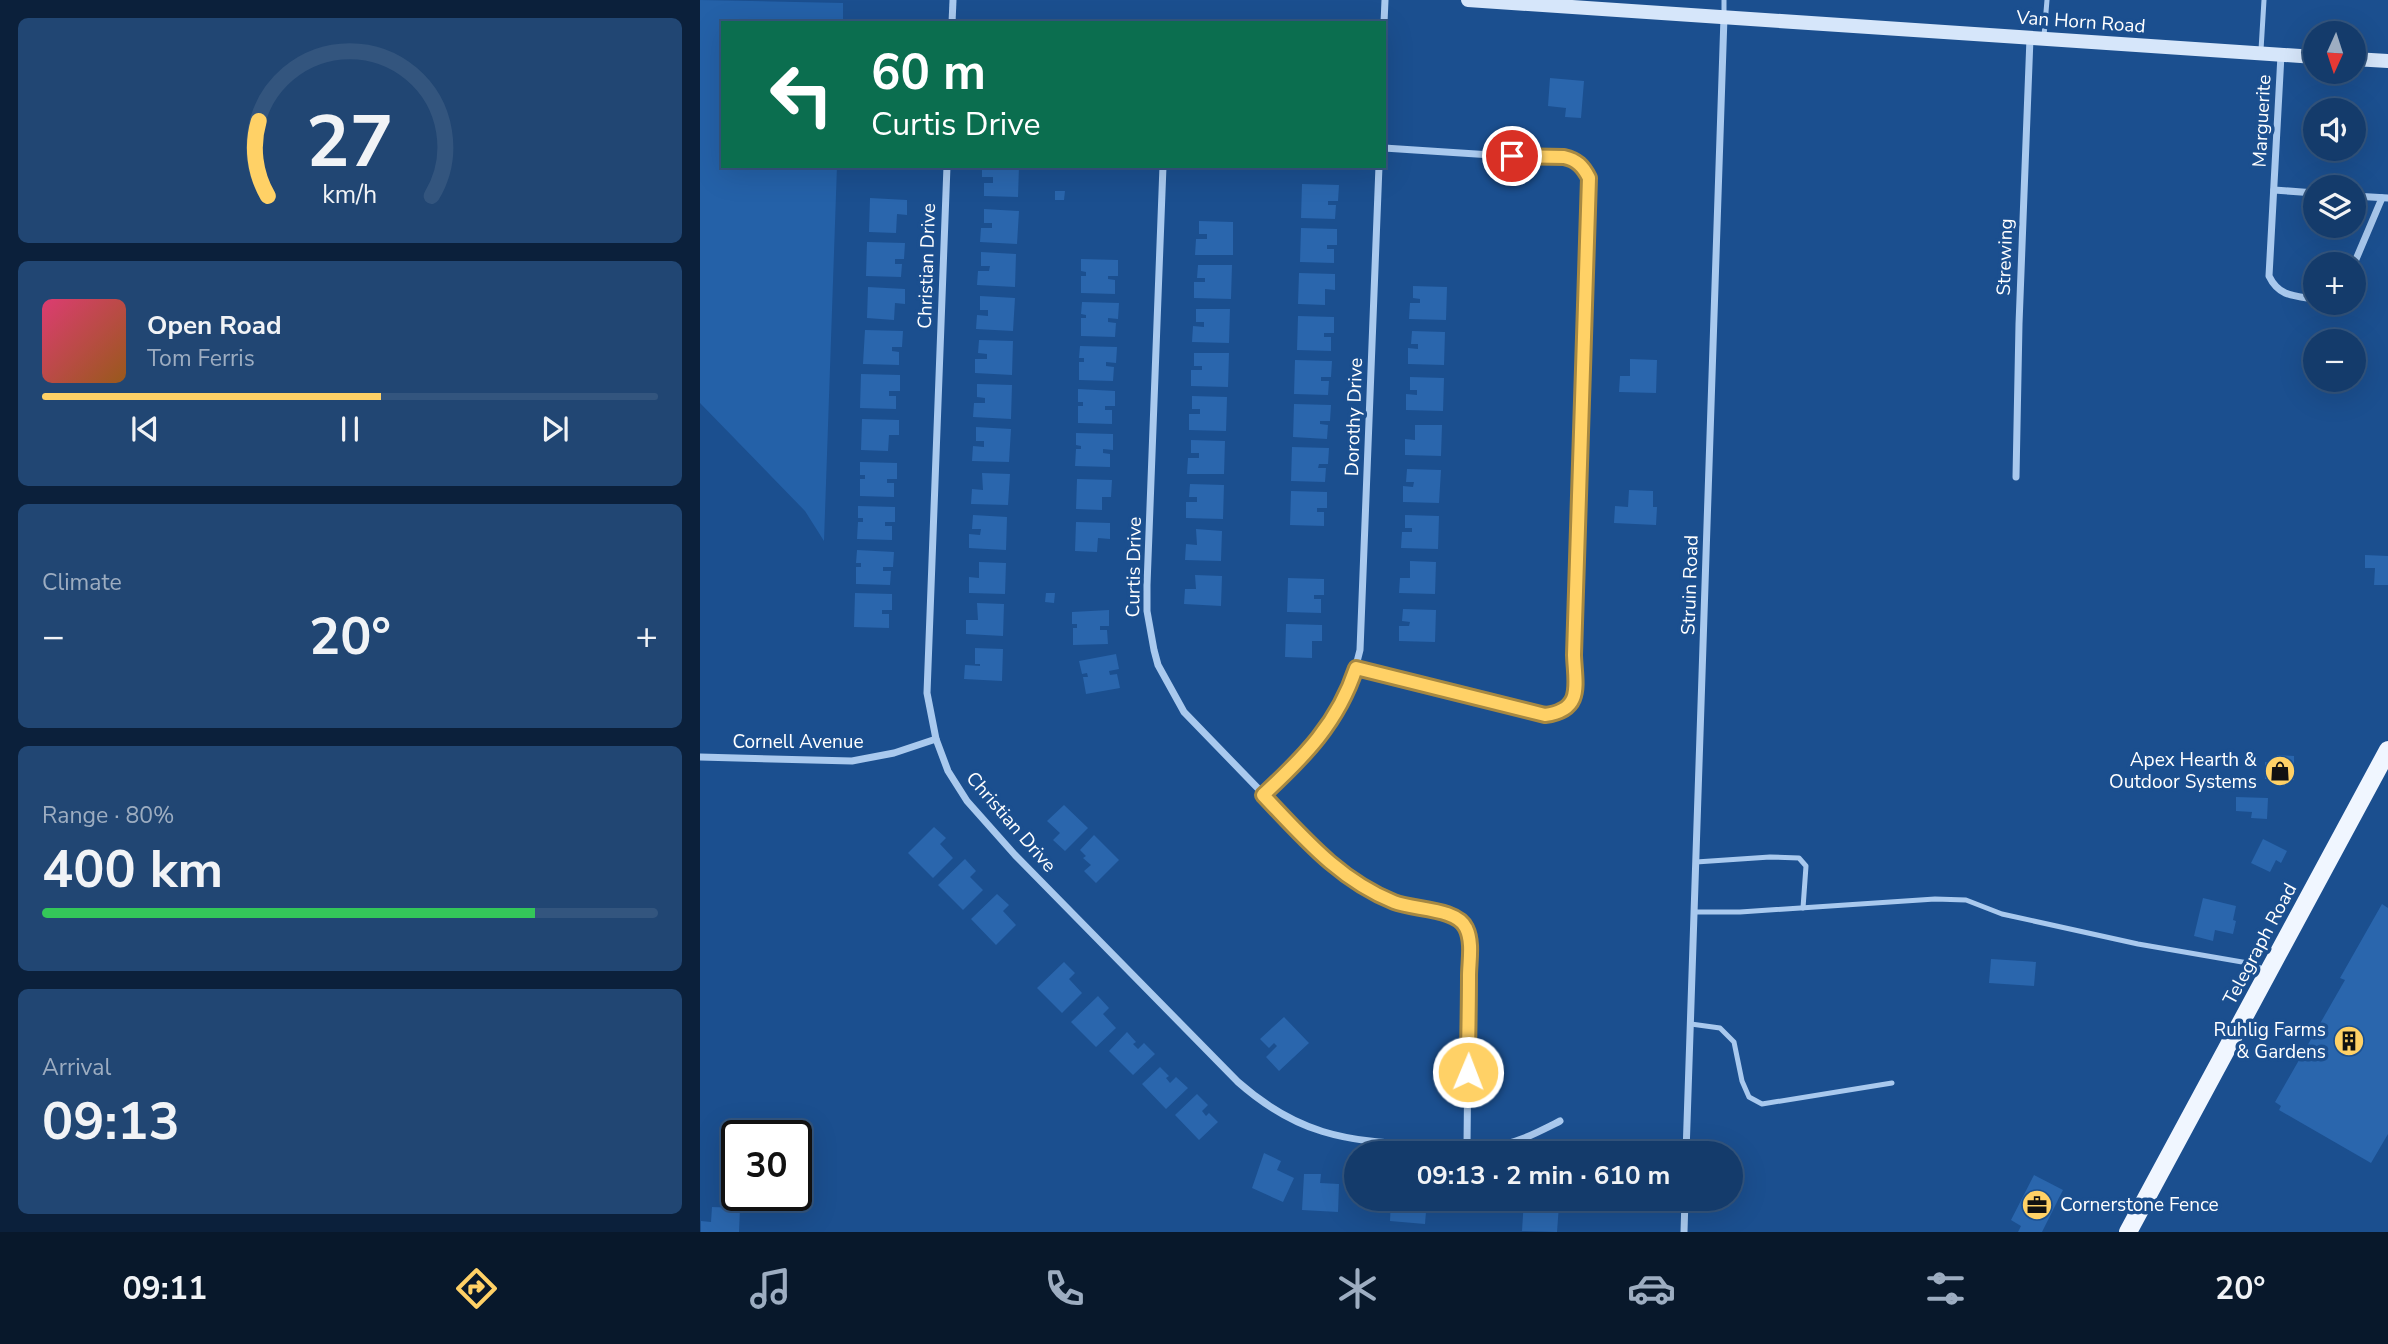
<!DOCTYPE html>
<meta charset="utf-8">
<style>
body{margin:0;font-family:"Nunito Sans",sans-serif;background:#214673;color:#f1f3f6;height:100vh;display:flex;flex-direction:column;font-size:26px;white-space:nowrap}
*{box-sizing:border-box;margin:0}
p{font-size:23px;color:#9dadc1}
.icon{flex:none;width:38px;height:38px;fill:none;stroke:currentColor;stroke-width:2;stroke-linecap:round;stroke-linejoin:round}
.map{position:relative;flex:1;overflow:hidden}
.drawer{display:flex;flex-direction:column;gap:18px;padding:18px;background:#0b203b;width:700px}
.drawer>*{flex:none}
.guide{position:absolute;left:21px;top:21px;width:665px;height:147px;border-radius:0px;box-shadow:0 7px 28px #0002,0 0 0 2px #33557e;background:#0b6e4f;color:#fff;overflow:hidden}
.needle{width:46px;rotate:183deg}
.buttons{position:absolute;left:1603px;top:21px;display:grid;gap:14px}
.buttons a{display:grid;place-items:center;width:63px;height:63px;border-radius:50%;background:#143b6b;box-shadow:0 7px 28px #0002,0 0 0 2px #33557e;font-size:35px}
.speed{position:absolute;left:21px;top:1120px;display:flex;gap:14px;font-size:35px;font-weight:700;text-align:center}
.speed>*{display:grid;place-content:center;width:91px;height:91px;border-radius:50%;background:#143b6b;box-shadow:0 7px 28px #0002,0 0 0 2px #33557e;line-height:1}
.speed .limit{border:4px solid #111;border-radius:10px;background:#fff;color:#111}
.pin{position:absolute;display:grid;place-items:center;width:60px;height:60px;color:#fff;margin:-30px;border:4px solid #fff;border-radius:50%;box-shadow:0 2px 7px #0007}
.me{position:absolute;width:77px;margin:-38px;rotate:1deg;stroke-linejoin:round;filter:drop-shadow(0 0 5px #0008)}
.turn{display:flex;align-items:center;gap:24px;height:147px;padding:0 35px;font-size:32px}
.turn .icon{width:91px;height:91px;stroke-width:2.5}
.turn b{display:block;font-size:49px;line-height:60px}
.big{font-size:52px;font-weight:700;line-height:1.1}
.drawer .tile{flex:1;display:flex;flex-direction:column;justify-content:center;gap:10px;min-width:0;padding:0 24px;border-radius:10px;background:#214673}
.drawer .dial{align-items:center;gap:0}
.dial svg{height:182px;overflow:visible;fill:none;stroke:#33557e;stroke-width:7;stroke-linecap:round;text-anchor:middle}
.dial text{fill:#f1f3f6;stroke:none}
.song{display:flex;align-items:center;gap:21px}
.cover{width:84px;height:84px;border-radius:10px;background:linear-gradient(135deg,hsl(340 70% 55%),hsl(30 70% 35%))}
.played{height:7px;border-radius:4px;background:linear-gradient(90deg,#ffd166 55%,#33557e 55%)}
.keys{display:flex;justify-content:space-around;direction:ltr}
.heat{display:flex;justify-content:space-between;align-items:center;font-size:38px;direction:ltr}
.charge{height:10px;border-radius:5px;background:linear-gradient(90deg,#34c759 80%,#33557e 0)}
.trip{position:absolute;left:644px;top:1141px;width:399px;height:70px;border-radius:35px;background:#143b6b;box-shadow:0 7px 28px #0002,0 0 0 2px #33557e;font-weight:700;line-height:70px;text-align:center}
.dock{display:flex;height:112px;justify-content:space-around;align-items:center;background:#08182b;color:#9dadc1}
.dock .icon{width:49px;height:49px}
.dock .selected{color:#ffd166}
.dock b{font-size:32px;color:#f1f3f6}
main{display:flex;flex:1;min-height:0}
.map>svg:first-child{display:block}
.green{fill:#2461a8}
.building{fill:#2a66ad}
.lines{fill:none;stroke-linecap:round;stroke-linejoin:round}
.lane{stroke:#a9c9ee;stroke-width:5}
.street{stroke:#a9c9ee;stroke-width:7}
.secondary{stroke:#d6e6fa;stroke-width:14}
.primary{stroke:#f0f6ff;stroke-width:18}
.route-casing{stroke:#a68842;stroke-width:18}
.route{stroke:#ffd166;stroke-width:12}
.labels{text-anchor:middle;dominant-baseline:central;stroke-width:7;stroke-linejoin:round;paint-order:stroke}
.street-label{font-size:19px;fill:#fff;stroke:#1b4f8f}
.poi-label{font-size:19px;fill:#fff;stroke:#1b4f8f;text-anchor:end}
</style>
<main>
<section class="drawer">
<div class="tile dial"><svg viewBox="0 0 100 80">
<path d="M14 69A42 42 0 1 1 86 69"/>
<path d="M14 69A42 42 0 0 1 10 36" stroke="#ffd166"/>
<text x="50" y="56" font-size="32" font-weight="700">27</text>
<text x="50" y="72" font-size="11">km/h</text>
</svg></div>
<div class="tile">
<div class="song"><i class="cover"></i><div><b>Open Road</b><p>Tom Ferris</p></div></div>
<div class="played"></div>
<div class="keys"><svg class="icon" aria-label="previous" viewBox="0 0 24 24"><path d="M18 5L8 12l10 7zM5 5v14"/></svg><svg class="icon" aria-label="pause" viewBox="0 0 24 24"><path d="M8 5v14M16 5v14"/></svg><svg class="icon" aria-label="next" viewBox="0 0 24 24"><path d="M6 5l10 7-10 7zM19 5v14"/></svg></div>
</div>
<div class="tile"><p>Climate</p>
<div class="heat"><a>−</a><b class="big">20°</b><a>+</a></div>
</div>
<div class="tile"><p>Range · 80%</p><b class="big">400 km</b><div class="charge"></div></div>
<div class="tile"><p>Arrival</p><b class="big">09:13</b></div>
</section>
<div class="map">
<svg width="1688" height="1232" viewBox="0 0 1688 1232">
<rect width="100%" height="100%" fill="#1b4f8f"/>
<path class="green" d="M0 0 143 3V23H23V166H137L124 541 105 511 0 403Z"/>
<g class="building">
<path d="M850 78 884 81 881 118 865 117 866 108 848 106Z"/>
<path d="M282 166H319L318 197 284 196V183H293V177H282Z"/>
<path d="M602 184 639 185 638 201H628V205H636L635 219 601 218Z"/>
<path d="M355 191H365L364 200H355Z"/>
<path d="M170 198 207 200V215L197 214 196 233 169 232Z"/>
<path d="M284 209 319 211 317 244 280 242 281 228H292V223H284Z"/>
<path d="M499 221 533 222V255H495L496 239H507V234H499Z"/>
<path d="M601 228 637 229V245H627V249H634V263L600 262Z"/>
<path d="M167 242 205 243 204 259H195V264H202L201 277 166 276Z"/>
<path d="M281 252 316 254 315 287 277 285 278 271H289L290 266H281Z"/>
<path d="M381 259 418 260V276H408V279L415 280V294L381 293V276H386V272L381 271Z"/>
<path d="M498 265H532L531 299 494 298V282H505V278H497Z"/>
<path d="M599 273 635 274V290L625 289V305L598 304Z"/>
<path d="M713 286 747 287 746 320 709 319 710 303H720V299L713 298Z"/>
<path d="M168 287 205 289V304L195 303 194 320 167 318Z"/>
<path d="M280 296 315 298 313 331 276 329 277 315 288 316V310H280Z"/>
<path d="M382 302 419 303 418 319 408 318V322L416 323 415 337 381 336V318H386V315L381 314Z"/>
<path d="M496 309H530L529 343 492 342 493 326 504 327V322H496Z"/>
<path d="M598 316 634 317V333H624V337H631V351L597 350Z"/>
<path d="M165 330 203 331 202 347H192V351L199 352V365L163 364Z"/>
<path d="M712 331 745 332 744 365 708 364V348L718 349V344H711Z"/>
<path d="M279 340 313 341 312 375 275 373V359H287V354L278 353Z"/>
<path d="M380 346 417 347 416 363 406 362V366L414 367 413 381 379 380V362H384V358H379Z"/>
<path d="M494 353H529L528 387 491 386V370H502V366H494Z"/>
<path d="M930 359 957 360 956 393 919 392 920 376H930Z"/>
<path d="M595 360 632 361 631 377H621V381H629L628 395 594 394Z"/>
<path d="M161 374 200 375V391H189V396H196V409L160 408Z"/>
<path d="M710 377 744 378 743 411 706 410V394L717 395V390H710Z"/>
<path d="M277 384 312 385 311 419 273 417 274 403H285V398L277 397Z"/>
<path d="M378 389 415 391V406H405V410H412V424L378 423V406H383V402H378Z"/>
<path d="M492 396 527 397 526 431 489 430V414H500V409H492Z"/>
<path d="M594 404 631 405 630 421H620V424L628 425 627 439 593 437Z"/>
<path d="M162 419 199 420V435H189L188 451 161 450Z"/>
<path d="M715 425H742L741 456 705 455V439L715 440Z"/>
<path d="M276 427 311 429 309 462 272 461 273 446 284 447V441H276Z"/>
<path d="M376 433 413 434V450L403 449V453L410 454V467L375 466 376 449H381V446L376 445Z"/>
<path d="M491 440 525 441 524 474H487L488 458H499V453H491Z"/>
<path d="M592 447 629 448 628 464H619L618 468H626L625 482 591 481Z"/>
<path d="M160 462 197 463V479H187V483H194V497L160 496V479H165V475H160Z"/>
<path d="M707 469 741 470 739 503 703 502V486L713 487 714 482H706Z"/>
<path d="M282 473 310 474 308 505 271 504 272 489 283 490Z"/>
<path d="M377 479 412 480 411 497H402V510L376 509Z"/>
<path d="M490 484 524 485 523 519 486 518V502H497V497H489Z"/>
<path d="M929 490 953 491V507H957L956 525 914 523 915 506 928 507Z"/>
<path d="M591 491 627 492V508H617V512H624V526L590 525Z"/>
<path d="M158 506 195 507V522H185V526H192V540L157 539 158 522H163V518H158Z"/>
<path d="M273 515 307 517 306 550 269 548V534L280 535 281 529H272Z"/>
<path d="M705 515 739 516 738 549 701 548 702 532H712V528H705Z"/>
<path d="M376 522 410 523V539L398 538 397 552 375 551Z"/>
<path d="M496 529 522 531 521 561 485 560 486 544 497 545Z"/>
<path d="M157 550 194 552 193 567H183V571H191L190 585 156 584V567H161V563H156Z"/>
<path d="M1665 555 1688 556V585H1674L1675 568H1665Z"/>
<path d="M710 561 736 562 735 594 699 593 700 578H710Z"/>
<path d="M279 562 306 563 305 594 269 593V577L279 578Z"/>
<path d="M495 575 522 576 521 606 484 604 485 589H496Z"/>
<path d="M588 578 624 579V595H614V599H621V613L587 612Z"/>
<path d="M155 593 192 594V610H182V614H189V628L154 627Z"/>
<path d="M346 593H355L354 603 345 602Z"/>
<path d="M277 603 304 604 303 636 266 634V620H278Z"/>
<path d="M703 609 736 610 735 642 699 641V626H709L710 622 702 621Z"/>
<path d="M409 610V626H400V630H407L408 644 373 645V628H377V624H372V612Z"/>
<path d="M586 624 622 625V641H612V658L585 657Z"/>
<path d="M275 648 303 649 302 681 264 679 265 665 280 666V664H275Z"/>
<path d="M416 654 419 669 409 671 410 675 417 674 420 688 386 694 383 677H388L387 673 382 674 379 661Z"/>
<path d="M1577 755 1594 756V780L1565 779V762L1577 763Z"/>
<path d="M1536 797 1568 798 1567 819 1551 818 1552 812 1536 811Z"/>
<path d="M364 805 388 828 365 851 353 840 360 833 347 821Z"/>
<path d="M234 827 246 838 240 844 253 858 233 878 208 853Z"/>
<path d="M394 835 419 860 396 883 384 871 391 865 383 858 386 856 380 850Z"/>
<path d="M1563 839 1587 851 1581 863 1576 860 1570 872 1551 863Z"/>
<path d="M265 859 276 871 270 877 283 890 263 910 238 885Z"/>
<path d="M297 894 309 905 303 911 316 925 296 945 271 919Z"/>
<path d="M1503 898 1536 906 1533 920 1536 921 1533 934 1515 930 1513 941 1494 936Z"/>
<path d="M1682 904 1688 908V1134L1671 1163 1579 1110 1581 1106 1575 1102 1645 980 1640 978Z"/>
<path d="M1291 959 1336 962 1334 986 1289 983Z"/>
<path d="M364 962 375 973 369 979 382 993 362 1013 337 988Z"/>
<path d="M398 996 409 1008 403 1014 416 1028 396 1047 371 1022Z"/>
<path d="M584 1017 609 1043 579 1071 566 1057 577 1046 574 1043 569 1048 560 1039Z"/>
<path d="M427 1032 436 1042 433 1044 438 1049 444 1043 455 1054 433 1075 409 1051Z"/>
<path d="M460 1067 469 1076 466 1078 470 1083 476 1077 488 1088 466 1109 442 1084Z"/>
<path d="M497 1094 508 1105 502 1111 506 1116 509 1113 518 1122 499 1140 475 1115Z"/>
<path d="M564 1153 581 1161 577 1170 594 1178 583 1202 552 1188Z"/>
<path d="M604 1174H621L620 1183 639 1184 638 1212 602 1210Z"/>
<path d="M1334 1175 1363 1190 1342 1232H1318L1321 1226 1311 1220Z"/>
<path d="M691 1199H727L725 1224 690 1221Z"/>
<path d="M824 1199H840V1204L859 1205 857 1232 822 1231Z"/>
<path d="M12 1207 40 1208 39 1232H1V1221L11 1222Z"/>
</g>
<g class="lines">
<g class="lane">
<path d="M1024 14V0"/>
<path d="M1344 36 1347 0"/>
<path d="M1561 50 1564 0"/>
<path d="M996 862 1070 857 1099 858 1106 866 1103 908"/>
<path d="M994 912H1040L1235 899 1266 900 1302 914 1438 944 1548 963 1566 970"/>
<path d="M991 1024 1020 1028 1034 1042 1042 1081 1049 1097 1062 1104 1192 1083"/>
</g>
<g class="street">
<path d="M252 23 253 0"/>
<path d="M684 23 685 0"/>
<path d="M1581 55 1569 276C1579 297 1595 296 1615 299"/>
<path d="M247 166 227 693 236 739 248 771 267 801 315 855 538 1082C597 1134 644 1141 720 1145 743 1145 767 1149 790 1147 814 1145 838 1132 860 1121"/>
<path d="M463 166 447 585V611L454 650 458 665 484 712 638 871 678 895 699 904 753 915 760 919 768 933 769 949 767 1146"/>
<path d="M1574 190 1615 193"/>
<path d="M1654 196 1688 198"/>
<path d="M1654 264 1682 198"/>
<path d="M1316 477 1319 324 1330 38"/>
<path d="M656 668 845 715C884 710 875 684 874 655L889 178 879 163 864 157 837 158 684 148"/>
<path d="M0 757 152 761 194 753 236 739"/>
<path d="M563 795C610 752 645 715 660 650L679 166"/>
<path d="M986 1153 1024 17"/>
<path d="M984 1232 985 1199"/>
</g>
<g class="secondary">
<path d="M768 0 1615 57"/>
<path d="M1654 59 1688 61"/>
</g>
<path class="primary" d="M1428 1232 1688 750"/>
</g>
<g class="lines">
<g class="route-casing">
<path id="route" d="M768 1072C768 1040 769 1008 769 976 769 962 773 942 766 928 757 908 714 910 694 902 639 880 603 837 563 795 604 757 638 723 656 668L845 715C884 710 875 684 874 655L889 178C883 166 877 160 864 157L812 156"/>
</g>
<use href="#route" class="route"/>
</g>
<defs>
<g id="shop-disc" transform="scale(1.575)"><circle r="9.5" fill="#ffd166" stroke="#1b4f8f"/><path d="M-5-2.5h2.3a2.7 3.5 0 0 1 5.4 0H5L5.5 6h-11ZM-1.5-2.5h3a1.5 2.3 0 0 0-3 0Z" fill="#111"/></g>
<g id="building-disc" transform="scale(1.575)"><circle r="9.5" fill="#ffd166" stroke="#1b4f8f"/><path d="M-4-6H4V6H1V3H-1V6H-4ZM-2.5-4.3h1.7v1.8h-1.7ZM.8-4.3h1.7v1.8H.8ZM-2.5-1h1.7V.8h-1.7ZM.8-1h1.7V.8H.8Z" fill="#111"/></g>
<g id="office-disc" transform="scale(1.575)"><circle r="9.5" fill="#ffd166" stroke="#1b4f8f"/><path d="M-6-3h4V-5.5h4V-3h4V5H-6ZM-1-4.5V-3h2v-1.5ZM-6 0V1H6V0Z" fill="#111"/></g>
</defs>
<g fill-rule="evenodd">
<use href="#shop-disc" x="1580" y="771"/>
<use href="#building-disc" x="1649" y="1041"/>
<use href="#office-disc" x="1337" y="1205"/>
</g>
<g class="labels">
<g class="street-label">
<text transform="translate(1381 22) rotate(4)">Van Horn Road</text>
<text transform="translate(1562 121) rotate(-87)">Marguerite</text>
<text transform="translate(1305 257) rotate(-88)">Strewing</text>
<text transform="translate(227 266) rotate(-88)">Christian Drive</text>
<text transform="translate(654 417) rotate(-88)">Dorothy Drive</text>
<text transform="translate(434 567) rotate(-89)">Curtis Drive</text>
<text transform="translate(990 585) rotate(-88)">Struin Road</text>
<text x="98" y="742">Cornell Avenue</text>
<text transform="translate(311 822) rotate(49)">Christian Drive</text>
<text transform="translate(1560 944) rotate(-62)">Telegraph Road</text>
</g>
<g class="poi-label">
<text x="1557" y="760">Apex Hearth &amp;<tspan x="1557" dy="22">Outdoor Systems</tspan></text>
<text x="1626" y="1030">Ruhlig Farms<tspan x="1626" dy="22">&amp; Gardens</tspan></text>
<text x="1360" y="1205" text-anchor="start">Cornerstone Fence</text>
</g>
</g>
</svg>
<div class="buttons">
<a><svg class="needle" viewBox="-14 -14 28 28"><path d="M0-13l5 13h-10z" fill="#e53935"/><path d="M0 13l5-13h-10z" fill="#9dadc1"/></svg></a>
<a><svg class="icon" aria-label="sound" viewBox="0 0 24 24"><path d="M4 9h4l5-4v14l-5-4H4zM17 9q2 3 0 6"/></svg></a>
<a><svg class="icon" aria-label="layers" viewBox="0 0 24 24"><path d="M12 4l9 5-9 5-9-5zM3 14l9 5 9-5"/></svg></a>
<a>+</a>
<a>−</a>
</div>
<div class="speed"><div class="limit">30</div></div>
<div class="pin" style="left:812px;top:156px;background:#d93025"><svg class="icon" aria-label="arrive" viewBox="0 0 24 24"><path d="M6 21V4h12l-3 4 3 4H6"/></svg></div>
<svg class="me" style="left:768px;top:1072px" viewBox="-20 -20 40 40"><circle r="17" fill="#ffd166" stroke="#fff" stroke-width="3"/><path d="M0-11L8 9 0 5-8 9z" fill="#fff"/></svg>
<div class="trip">09:13 · 2 min · 610 m</div>
<div class="guide">
<div class="turn"><svg class="icon" aria-label="left" viewBox="0 0 24 24"><path d="M17 20v-9H6M10 6l-5 5 5 5"/></svg><div><b>60 m</b>Curtis Drive</div></div>
</div>
</div>
</main>
<nav class="dock">
<b>09:11</b>
<svg class="icon selected" aria-label="directions" viewBox="0 0 24 24"><path d="M12 3l9 9-9 9-9-9zM9 14v-3h6M13 9l2 2-2 2"/></svg>
<svg class="icon" aria-label="music" viewBox="0 0 24 24"><path d="M9 18V5l10-2v13"/><circle cx="6" cy="18" r="3"/><circle cx="16" cy="16" r="3"/></svg>
<svg class="icon" aria-label="phone" viewBox="0 0 24 24"><path d="M5 4h4l2 5-3 2q2 4 5 5l2-3 5 2v4C11 20 4 13 5 4z"/></svg>
<svg class="icon" aria-label="climate" viewBox="0 0 24 24"><path d="M12 3v18M4 7l16 10M4 17L20 7"/></svg>
<svg class="icon" aria-label="car" viewBox="0 0 24 24"><path d="M5 17H2v-5l4-1 3-4h7l3 4 3 1v5h-3M9 17h6M6 11h13"/><circle cx="7" cy="17" r="2"/><circle cx="17" cy="17" r="2"/></svg>
<svg class="icon" aria-label="filters" viewBox="0 0 24 24"><path d="M4 7h16M4 17h16"/><circle cx="9" cy="7" r="2"/><circle cx="15" cy="17" r="2"/></svg>
<b>20°</b>
</nav>
